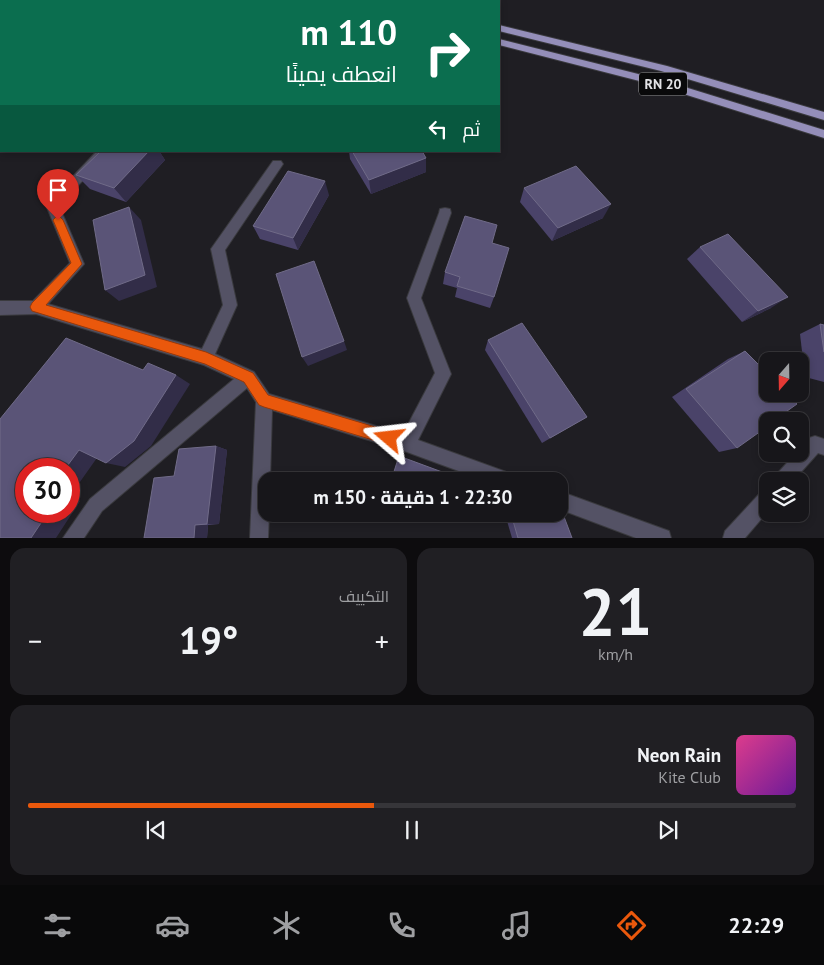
<!DOCTYPE html>
<html lang="ar">
<meta charset="utf-8">
<style>
body{margin:0;font-family:"PT Sans",Cairo,sans-serif;background:#201f23;color:#f1f3f6;direction:rtl;height:100vh;display:flex;flex-direction:column;font-size:19px;white-space:nowrap}
*{box-sizing:border-box;margin:0}
p{font-size:16px;color:#9e9fa2}
.icon{flex:none;width:28px;height:28px;fill:none;stroke:currentColor;stroke-width:2;stroke-linecap:round;stroke-linejoin:round}
.map{position:relative;height:538px;overflow:hidden;direction:ltr}
.drawer{display:flex;flex-direction:column;gap:10px;padding:10px;background:#0d0c0e;flex:1}
.drawer>*{flex:none}
.guide{position:absolute;left:0px;top:0px;width:500px;height:152px;box-shadow:0 2px 8px #0003,0 0 0 1px #363539;direction:rtl;background:#0b6e4f;color:#fff;overflow:hidden}
.needle{width:32px;rotate:200deg}
.buttons{position:absolute;left:759px;top:352px;display:grid;gap:10px}
.buttons a{display:grid;place-items:center;width:50px;height:50px;border-radius:10px;background:#17161a;box-shadow:0 2px 8px #0003,0 0 0 1px #363539;font-size:25px}
.speed{position:absolute;left:15px;top:458px;display:flex;gap:10px;font-size:25px;font-weight:700;text-align:center}
.speed>*{display:grid;place-content:center;width:65px;height:65px;border-radius:50%;background:#17161a;box-shadow:0 2px 8px #0003,0 0 0 1px #363539;line-height:1}
.speed .limit{border:8px solid #d22;background:#fff;color:#111}
.pin{position:absolute;display:grid;place-items:center;width:42px;height:42px;color:#fff;margin:-51px -21px;border-radius:50% 50% 50% 0;rotate:-45deg;box-shadow:0 0 5px #0007}
.pin .icon{rotate:45deg}
.me{position:absolute;width:55px;margin:-28px;rotate:287deg;stroke-linejoin:round;filter:drop-shadow(0 0 4px #0008)}
.turn{display:flex;align-items:center;gap:18px;height:105px;padding:0 20px;font-size:22px}
.turn .icon{width:65px;height:65px;stroke-width:2.5}
.turn b{display:block;font-size:35px;line-height:42px}
.then{display:flex;align-items:center;height:48px;padding:0 20px;background:#0003;gap:10px;font-size:19px}
.big{font-size:38px;font-weight:700;line-height:1.1}
.drawer .widget{flex:1;display:flex;flex-direction:column;justify-content:center;gap:8px;min-width:0;padding:0 18px;border-radius:15px;background:#201f23}
.drawer .dial{align-items:center;gap:0}
.dial b{font-size:65px;line-height:1}
.song{display:flex;align-items:center;gap:15px}
.cover{width:60px;height:60px;border-radius:8px;background:linear-gradient(135deg,hsl(330 70% 55%),hsl(280 70% 35%))}
.played{height:5px;border-radius:2px;background:linear-gradient(90deg,#ea580c 45%,#363539 45%)}
.keys{display:flex;justify-content:space-around;direction:ltr}
.heat{display:flex;justify-content:space-between;align-items:center;font-size:28px;direction:ltr}
.drawer .tiles{flex:1;display:grid;gap:10px;grid-template-columns:1fr 1fr}
.widget:last-child{grid-column:span 2}
.trip{position:absolute;left:258px;top:472px;width:310px;height:50px;border-radius:15px;background:#17161a;box-shadow:0 2px 8px #0003,0 0 0 1px #363539;font-weight:700;line-height:50px;text-align:center;direction:rtl}
.dock{display:flex;height:80px;justify-content:space-around;align-items:center;background:#09090a;color:#9e9fa2}
.dock .icon{width:35px;height:35px}
.dock .on{color:#ea580c}
.dock b{font-size:22px;color:#f1f3f6}
.map>svg:first-child{display:block}
.lines{fill:none;stroke-linecap:round;stroke-linejoin:round}
.minor-casing{stroke:#3a3a3e;stroke-width:2}
.trunk-casing{stroke:#3a3a3e;stroke-width:2}
.minor{fill:#545265;fill-rule:evenodd}
.trunk{fill:#948eb9;fill-rule:evenodd}
.wall{fill:#4a4369}
.shaded-wall{fill:#322d48}
.building{fill:#5a5477;stroke:#706b88}
.route{fill:#ea580c;stroke:#983908}
.labels{text-anchor:middle;dominant-baseline:central;stroke-width:5;stroke-linejoin:round;paint-order:stroke}
.shield{fill:#09090a;stroke:#a2a2a4;stroke-width:1}
.shield-label{font-size:14px;font-weight:bold;fill:#e3e3e6}
</style>
<div class="map">
<svg width="824" height="538" viewBox="0 0 824 538">
<rect width="100%" height="100%" fill="#1f1e23"/>
<g class="lines">
<g class="minor-casing">
<g id="minor">
<path d="M97 151H110L59 206 84 264 48 304 202 349 223 305 211 249 273 161H281L283 164 281 167 225 250 237 305 215 354 254 372 269 394 403 434 435 373 407 298 439 213 440 209 445 208 450 209 451 213 421 298 451 374 418 440 515 475 518 481H486L407 452 272 410 270 481H266V514H269L268 538H250L256 402 247 388 102 511 84 538H63L90 499 234 379 204 365 36 314 0 315V301H33L70 263 46 205Z"/>
<path d="M815 436 824 439V455L818 453 793 481H773L776 475 795 454H800V448L809 438Z"/>
<path d="M768 488V511L745 538H723L725 531 762 491Z"/>
<path d="M559 491 669 531 671 538H636L559 509Z"/>
</g>
</g>
<g class="trunk-casing">
<g id="trunk">
<rect x="263" y="0" width="17" height="1"/>
<rect x="352" y="0" width="16" height="1"/>
<path d="M499 25 667 66 824 112V120L661 71 499 31Z"/>
<path d="M499 39 662 80 824 130V138L655 85 499 45Z"/>
</g>
</g>
<use href="#minor" class="minor"/>
<use href="#trunk" class="trunk"/>
</g>
<g class="wall">
<path d="M101 151H159L165 160 126 202 90 189 76 175Z"/>
<path d="M349 151H422L426 172 371 194 350 159Z"/>
<path d="M524 188 603 218 552 241 520 202Z"/>
<path d="M329 195 298 250 260 239 253 226Z"/>
<path d="M492 243 494 297 490 308 455 297 457 288 443 284 445 272Z"/>
<path d="M700 247 771 308 742 322 687 259Z"/>
<path d="M820 324 824 325V382L805 377 800 334Z"/>
<path d="M488 340 587 417 542 443 485 350Z"/>
<path d="M745 351 737 448 719 452 672 397 728 359Z"/>
<path d="M216 446 227 450 219 524 208 525 207 538H144L174 476Z"/>
<path d="M505 514H559L572 538H512Z"/>
</g>
<g class="shaded-wall">
<path d="M0 138 1 139V149L0 153Z"/>
<path d="M148 151H159L165 160 126 202 114 188Z"/>
<path d="M426 158V172L371 194 369 180Z"/>
<path d="M325 181 329 195 298 250 293 238Z"/>
<path d="M611 204 603 218 552 241 558 228Z"/>
<path d="M129 207 141 220 157 287 119 301 105 290Z"/>
<path d="M788 297 771 308 742 322 758 311Z"/>
<path d="M344 341 347 350 308 366 302 357Z"/>
<path d="M176 375 190 384 151 446 125 467 106 463Z"/>
<path d="M216 446 227 450 219 524H207Z"/>
<path d="M79 450 99 455 70 496 80 501 56 538H31L49 511H69V469H65Z"/>
<path d="M195 525H208L207 538H194Z"/>
</g>
<g class="building">
<path d="M101 151H149L114 188 76 175Z"/>
<path d="M352 151H422L426 158 369 180Z"/>
<path d="M576 166 611 204 558 228 524 188Z"/>
<path d="M288 171 325 181 293 238 253 226Z"/>
<path d="M129 207 145 275 105 290 93 220Z"/>
<path d="M465 216 497 225 492 243 509 248 494 297 457 286 460 277 445 272Z"/>
<path d="M728 234 788 297 758 311 700 247Z"/>
<path d="M314 261 344 341 302 357 276 274Z"/>
<path d="M522 323 587 417 550 438 488 340Z"/>
<path d="M820 324 824 325V352Z"/>
<path d="M66 338 143 370 148 363 176 375 134 441 106 463 79 450 65 469H26V511H49L31 538H0V419Z"/>
<path d="M745 351 768 374V394H787L797 404 773 421H768V426L737 448 686 389Z"/>
<path d="M216 446 207 524 195 525 194 538H144L154 478 174 476 179 449Z"/>
<path d="M399 456 453 476 451 481H391Z"/>
<path d="M559 506H560L572 538H518L511 514H559Z"/>
</g>
<path class="route" d="M58 215 63 220 82 264 46 305 206 352 253 373 268 395 389 431 394 433 396 438 394 443 389 445 264 407 259 405 244 382 205 364 32 311 30 307 32 303 71 263 53 220Z"/>
<g class="labels">
<rect class="shield" x="639" y="72.5" width="48" height="23" rx="4"/>
<g class="shield-label">
<text x="663" y="84">RN 20</text>
</g>
</g>
</svg>
<div class="buttons">
<a><svg class="needle" viewBox="-14 -14 28 28"><path d="M0-13l5 13h-10z" fill="#e53935"/><path d="M0 13l5-13h-10z" fill="#9e9fa2"/></svg></a>
<a><svg class="icon" aria-label="search" viewBox="0 0 24 24"><circle cx="10" cy="10" r="6"/><path d="M15 15l6 6"/></svg></a>
<a><svg class="icon" aria-label="layers" viewBox="0 0 24 24"><path d="M12 4l9 5-9 5-9-5zM3 14l9 5 9-5"/></svg></a>
</div>
<div class="speed"><div class="limit">30</div></div>
<div class="pin" style="left:58px;top:220px;background:#d93025"><svg class="icon" aria-label="arrive" viewBox="0 0 24 24"><path d="M6 21V4h12l-3 4 3 4H6"/></svg></div>
<svg class="me" style="left:389px;top:438px" viewBox="-20 -20 40 40"><path d="M0-17L14 15 0 8-14 15z" fill="#ea580c" stroke="#fff" stroke-width="4"/></svg>
<div class="trip">22:30 · 1 دقيقة · 150 m</div>
<div class="guide">
<div class="turn"><svg class="icon" aria-label="right" viewBox="0 0 24 24"><path d="M7 20v-9h11M14 6l5 5-5 5"/></svg><div><b>110 m</b>انعطف يمينًا</div></div>
<div class="then">ثم<svg class="icon" aria-label="left" viewBox="0 0 24 24"><path d="M17 20v-9H6M10 6l-5 5 5 5"/></svg></div>
</div>
</div>
<section class="drawer">
<div class="tiles">
<div class="widget dial"><b>21</b><p>km/h</p></div>
<div class="widget"><p>التكييف</p>
<div class="heat"><a>−</a><b class="big">19°</b><a>+</a></div>
</div>
<div class="widget">
<div class="song"><i class="cover"></i><div><b>Neon Rain</b><p>Kite Club</p></div></div>
<div class="played"></div>
<div class="keys"><svg class="icon" aria-label="previous" viewBox="0 0 24 24"><path d="M18 5L8 12l10 7zM5 5v14"/></svg><svg class="icon" aria-label="pause" viewBox="0 0 24 24"><path d="M8 5v14M16 5v14"/></svg><svg class="icon" aria-label="next" viewBox="0 0 24 24"><path d="M6 5l10 7-10 7zM19 5v14"/></svg></div>
</div>
</div>
</section>
<nav class="dock">
<b>22:29</b>
<svg class="icon on" aria-label="directions" viewBox="0 0 24 24"><path d="M12 3l9 9-9 9-9-9zM9 14v-3h6M13 9l2 2-2 2"/></svg>
<svg class="icon" aria-label="music" viewBox="0 0 24 24"><path d="M9 18V5l10-2v13"/><circle cx="6" cy="18" r="3"/><circle cx="16" cy="16" r="3"/></svg>
<svg class="icon" aria-label="phone" viewBox="0 0 24 24"><path d="M5 4h4l2 5-3 2q2 4 5 5l2-3 5 2v4C11 20 4 13 5 4z"/></svg>
<svg class="icon" aria-label="climate" viewBox="0 0 24 24"><path d="M12 3v18M4 7l16 10M4 17L20 7"/></svg>
<svg class="icon" aria-label="car" viewBox="0 0 24 24"><path d="M5 17H2v-5l4-1 3-4h7l3 4 3 1v5h-3M9 17h6M6 11h13"/><circle cx="7" cy="17" r="2"/><circle cx="17" cy="17" r="2"/></svg>
<svg class="icon" aria-label="filters" viewBox="0 0 24 24"><path d="M4 7h16M4 17h16"/><circle cx="9" cy="7" r="2"/><circle cx="15" cy="17" r="2"/></svg>
</nav>
